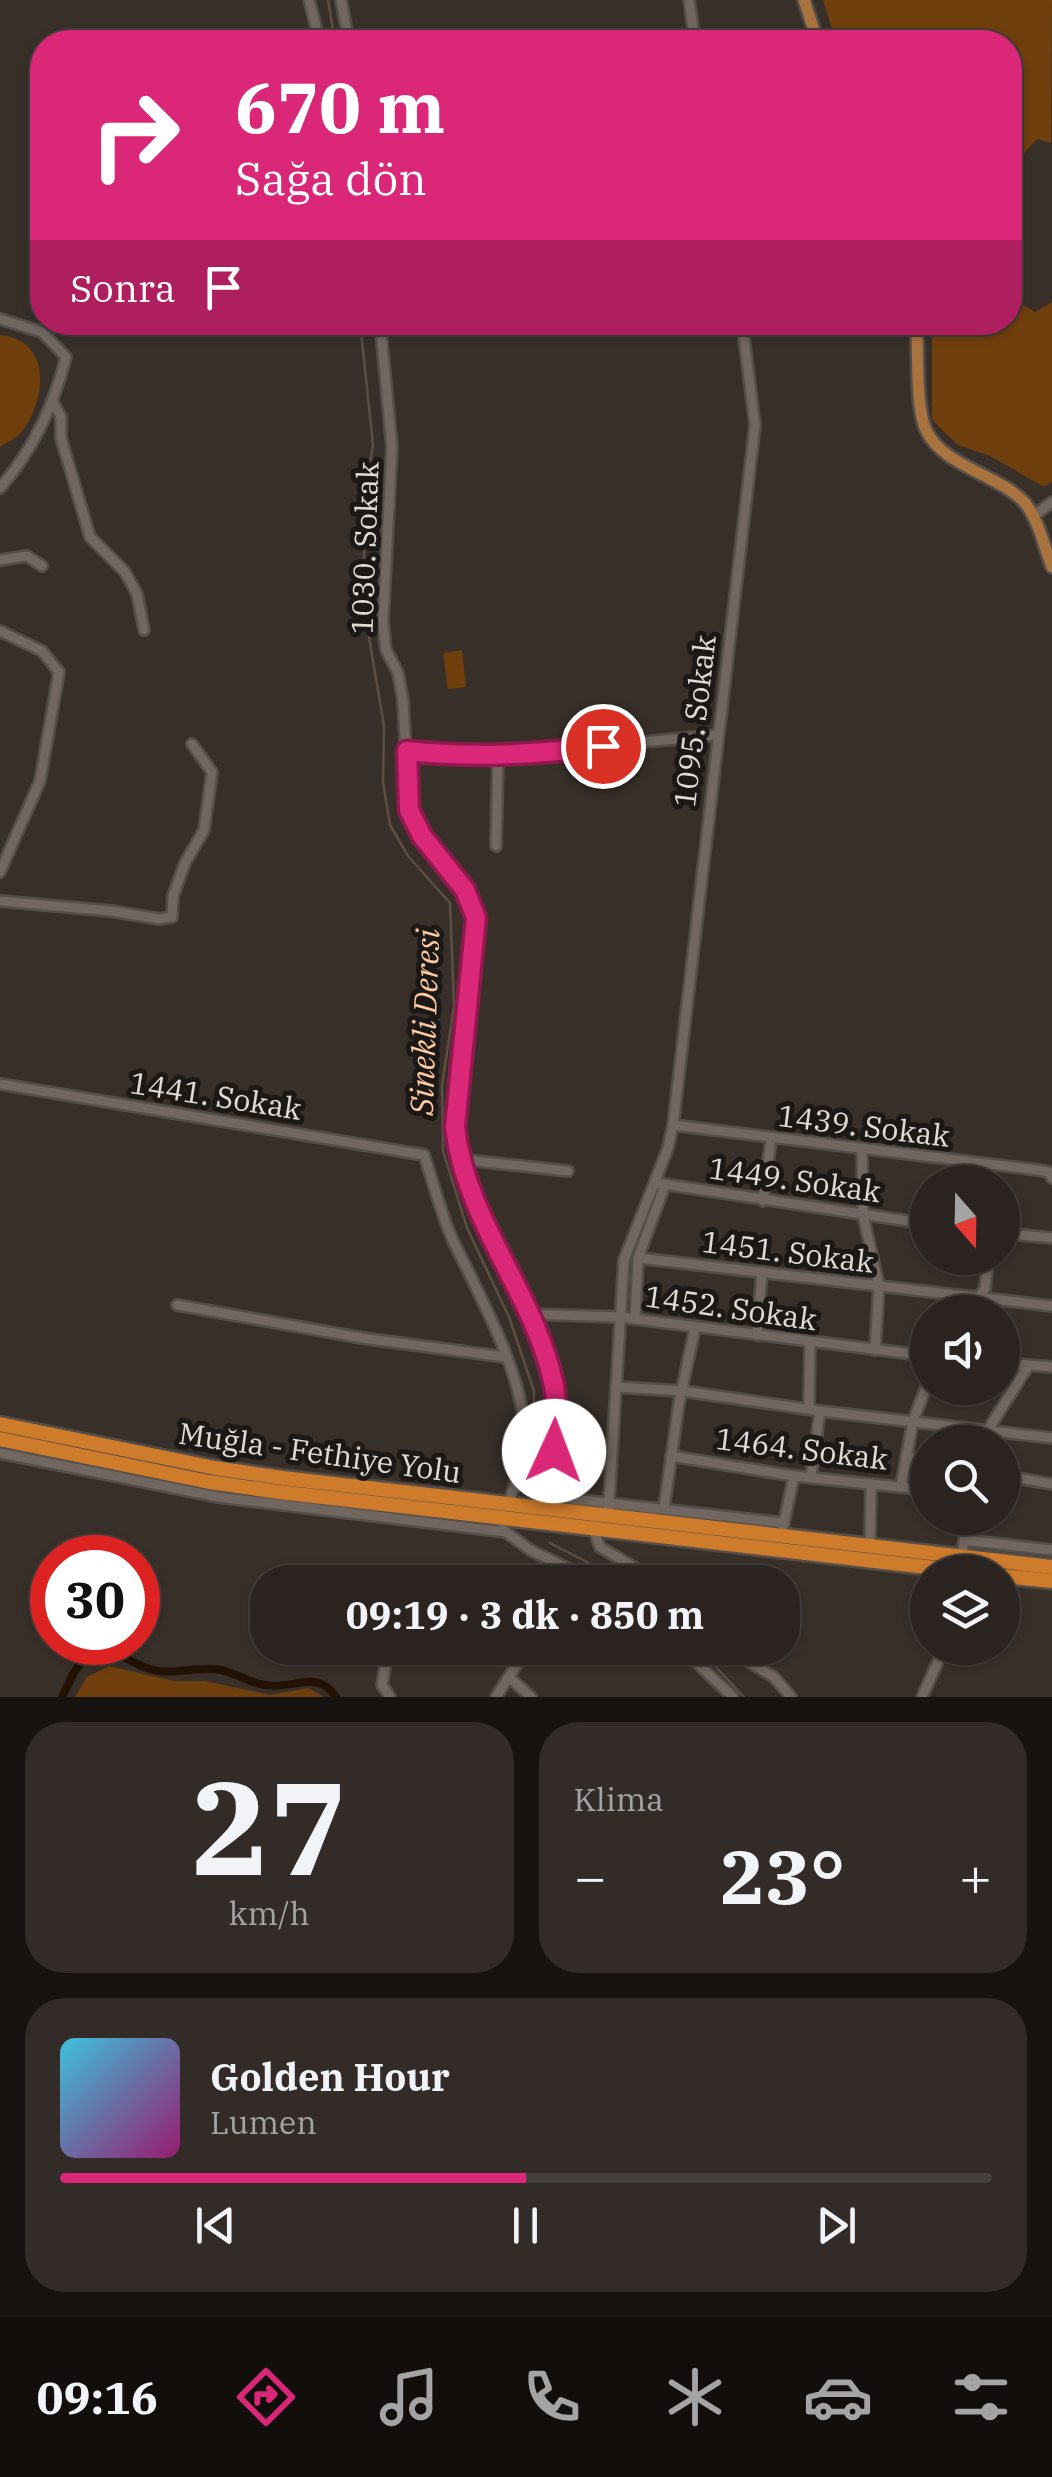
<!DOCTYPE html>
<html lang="tr">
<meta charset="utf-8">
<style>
body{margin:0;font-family:"IBM Plex Serif",serif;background:#322b28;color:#f1f3f6;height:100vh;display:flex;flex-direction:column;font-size:38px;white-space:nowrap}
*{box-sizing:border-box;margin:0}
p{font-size:32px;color:#a5a4a4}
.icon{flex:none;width:55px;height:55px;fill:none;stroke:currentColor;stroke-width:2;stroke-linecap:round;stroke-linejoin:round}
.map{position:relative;height:1697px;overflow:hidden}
.panel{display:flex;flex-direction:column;gap:25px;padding:25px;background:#171311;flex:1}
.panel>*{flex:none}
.banner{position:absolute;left:30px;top:30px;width:992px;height:305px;border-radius:40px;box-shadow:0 2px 8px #0004,0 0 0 2px #46403d;background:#db2777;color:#fff;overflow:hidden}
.needle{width:65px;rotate:160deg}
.tools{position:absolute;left:910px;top:1165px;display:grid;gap:20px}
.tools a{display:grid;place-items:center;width:110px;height:110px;border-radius:50%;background:#2a231f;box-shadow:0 2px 8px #0004,0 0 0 2px #46403d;font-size:50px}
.speed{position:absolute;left:30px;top:1535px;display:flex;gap:20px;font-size:50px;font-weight:700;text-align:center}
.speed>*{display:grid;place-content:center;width:130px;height:130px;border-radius:50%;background:#2a231f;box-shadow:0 2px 8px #0004,0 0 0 2px #46403d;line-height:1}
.speed .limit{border:15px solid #d22;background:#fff;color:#111}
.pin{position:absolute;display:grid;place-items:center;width:85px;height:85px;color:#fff;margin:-42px;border:5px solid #fff;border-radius:50%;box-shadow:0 2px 10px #0007}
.me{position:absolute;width:110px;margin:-55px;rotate:2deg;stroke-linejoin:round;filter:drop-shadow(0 0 8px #0008)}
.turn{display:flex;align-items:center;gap:35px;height:210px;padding:0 40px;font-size:45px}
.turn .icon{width:130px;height:130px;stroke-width:2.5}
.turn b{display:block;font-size:70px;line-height:85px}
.then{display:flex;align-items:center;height:95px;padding:0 40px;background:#0003;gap:20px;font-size:38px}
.big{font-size:75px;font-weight:700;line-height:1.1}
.panel .card{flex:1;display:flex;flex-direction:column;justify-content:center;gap:15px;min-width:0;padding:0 35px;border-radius:40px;background:#322b28}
.panel .dial{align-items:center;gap:0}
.dial b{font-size:130px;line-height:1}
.song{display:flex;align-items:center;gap:30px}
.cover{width:120px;height:120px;border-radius:15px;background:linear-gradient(135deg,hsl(190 70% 55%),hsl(320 70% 35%))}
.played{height:10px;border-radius:5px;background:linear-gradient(90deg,#db2777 50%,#46403d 50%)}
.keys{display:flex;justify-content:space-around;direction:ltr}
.heat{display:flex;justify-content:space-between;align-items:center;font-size:55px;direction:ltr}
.panel .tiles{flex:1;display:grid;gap:25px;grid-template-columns:1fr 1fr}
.card:last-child{grid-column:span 2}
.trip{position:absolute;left:250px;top:1565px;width:550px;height:100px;border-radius:40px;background:#2a231f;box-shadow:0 2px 8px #0004,0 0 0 2px #46403d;font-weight:700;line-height:100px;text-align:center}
.tab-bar{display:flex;height:160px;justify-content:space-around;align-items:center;background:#110e0c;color:#a5a4a4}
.tab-bar .icon{width:70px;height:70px}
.tab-bar .on{color:#db2777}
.tab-bar b{font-size:45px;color:#f1f3f6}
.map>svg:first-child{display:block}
.green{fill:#703f0e}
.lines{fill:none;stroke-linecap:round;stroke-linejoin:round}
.stream{stroke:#5c4e43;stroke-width:2.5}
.canal{stroke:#231104;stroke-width:8}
.minor-casing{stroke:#554e48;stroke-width:14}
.major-casing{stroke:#554e48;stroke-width:16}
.highway-casing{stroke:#554e48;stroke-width:19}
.minor{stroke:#716760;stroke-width:9}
.major{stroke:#a97340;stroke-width:11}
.highway{stroke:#ce7b2b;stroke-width:14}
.route-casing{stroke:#8e194d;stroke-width:25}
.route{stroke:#db2777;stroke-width:18}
.labels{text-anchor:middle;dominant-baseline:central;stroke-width:10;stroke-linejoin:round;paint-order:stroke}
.street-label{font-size:30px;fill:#e1dbd7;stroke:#1c1815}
.water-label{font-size:32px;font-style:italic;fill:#fbcaa4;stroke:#1c1815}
</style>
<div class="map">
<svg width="1052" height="1697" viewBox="0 0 1052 1697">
<rect width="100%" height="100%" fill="#382f29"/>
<g class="green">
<path d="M823 0H1052L1051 143 1037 139 1010 169V42H836Z"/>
<path d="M1010 297 1035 312 1052 302V482L1044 487 990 456 958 445 932 420V323L1010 322Z"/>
<path d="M0 335C53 340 47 402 20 434 15 439 6 443 0 447Z"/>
<path d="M462 650 466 687 448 689 443 653Z"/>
<path d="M109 1666 174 1681H205L270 1695 308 1688 324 1697H75L87 1677Z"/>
</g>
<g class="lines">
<g class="stream">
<path d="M328 0 335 42"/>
<path d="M360 322 373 445 366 490 368 523 363 563 366 619 384 726 383 782 390 825 408 856 450 903 454 1006 442 1086 443 1151 467 1228 509 1317 534 1391 533 1448 526 1489"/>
<path d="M550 1543 626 1582"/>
<path d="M698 1648 744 1697"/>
</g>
<path class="canal" d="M62 1697C73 1675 73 1671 91 1651 124 1649 131 1667 158 1671 178 1674 200 1666 221 1670 236 1673 250 1683 265 1685 294 1690 316 1668 336 1697"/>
<g class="minor-casing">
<g id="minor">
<path d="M309 0 320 42"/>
<path d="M341 0 349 42"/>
<path d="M689 0 695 42"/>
<path d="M0 319 42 332 66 357C54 405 33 450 0 488"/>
<path d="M380 322 392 447 383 621 386 650 398 673 403 701 409 811 422 836 465 890 476 918 455 1127C464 1204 512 1271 539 1343 547 1362 554 1381 556 1402 560 1438 549 1474 542 1509"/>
<path d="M53 402 61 417V438L90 537 125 572 137 594 144 630"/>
<path d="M1034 516 1052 502"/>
<path d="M0 560 27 556 42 566"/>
<path d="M0 631 42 651 59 672 40 781 0 872"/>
<path d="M407 751 459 756H498L717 735"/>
<path d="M496 846 498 756"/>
<path d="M0 901 111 911 159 919 172 917 173 896 185 863 204 830 212 772 192 744"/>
<path d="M0 1084 424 1155C434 1184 441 1215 454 1243 479 1294 527 1381 524 1438 523 1462 516 1482 508 1505"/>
<path d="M673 1125 1038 1170 1049 1172 1052 1178"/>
<path d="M862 1151 863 1215 879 1286 875 1350"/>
<path d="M458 1159 568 1171"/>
<path d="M979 1182 980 1164"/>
<path d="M656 1183 928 1224"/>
<path d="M763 1201 771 1139"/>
<path d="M1002 1233 1052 1238"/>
<path d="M638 1258 1052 1306"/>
<path d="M177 1305 362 1338 505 1357"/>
<path d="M971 1312V1305L985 1289 988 1258"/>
<path d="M528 1314 619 1317 928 1356"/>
<path d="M635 1319 638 1258 665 1185"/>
<path d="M757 1335 762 1272"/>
<path d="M1002 1363 1052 1367"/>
<path d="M616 1387 683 1391 820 1411 1052 1438"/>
<path d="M809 1408 810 1343"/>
<path d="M985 1442 988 1430 1028 1366"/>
<path d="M0 1453 218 1497 506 1532"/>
<path d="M671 1456 794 1476 928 1490"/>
<path d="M906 1457 928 1461"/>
<path d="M1002 1475 1052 1484"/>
<path d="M811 1477 820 1411"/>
<path d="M901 1486 913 1421 928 1382"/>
<path d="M545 1496 784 1523"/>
<path d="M664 1508 679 1403 695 1328"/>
<path d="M608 1517 624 1260 668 1148 673 1125 755 425 742 322"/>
<path d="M783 1527 794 1476"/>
<path d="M502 1529 530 1550 596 1582"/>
<path d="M594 1531 600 1547 659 1582"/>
<path d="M964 1540 1052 1550"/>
<path d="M870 1545 871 1484"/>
<path d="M962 1556 967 1518"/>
<path d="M681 1648 733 1697"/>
<path d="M726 1648 774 1677 791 1697"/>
<path d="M388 1649 382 1685 390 1697"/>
<path d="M509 1677 531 1697"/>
<path d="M496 1697 527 1648"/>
<path d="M922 1697 944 1648"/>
</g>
</g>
<g class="major-casing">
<g id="major">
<path d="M804 0 818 42"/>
<path d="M916 322C919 351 915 406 926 430 943 467 999 474 1025 503 1039 521 1044 546 1052 567"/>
</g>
</g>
<g class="highway-casing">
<g id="highway">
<path d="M0 1424 215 1468 283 1478 1052 1567"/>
<path d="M0 1439 209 1482 279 1492 969 1572"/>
<path d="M1002 1576 1052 1581"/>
</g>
</g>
<use href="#minor" class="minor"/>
<use href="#major" class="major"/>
<use href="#highway" class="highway"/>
</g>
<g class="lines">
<g class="route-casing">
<path id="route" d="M554 1451C556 1427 558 1404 553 1381 533 1292 465 1219 455 1127L476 918 465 890 422 836 409 810 407 751C473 758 537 755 603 746"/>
</g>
<use href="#route" class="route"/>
</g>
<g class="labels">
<g class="street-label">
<text transform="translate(364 548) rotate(-88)">1030. Sokak</text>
<text transform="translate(694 721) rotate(-83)">1095. Sokak</text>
<text transform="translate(216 1095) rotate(9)">1441. Sokak</text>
<text transform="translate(864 1125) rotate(7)">1439. Sokak</text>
<text transform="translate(795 1179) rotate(8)">1449. Sokak</text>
<text transform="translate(788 1251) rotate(7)">1451. Sokak</text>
<text transform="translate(731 1307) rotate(8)">1452. Sokak</text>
<text transform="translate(802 1448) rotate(7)">1464. Sokak</text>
<text transform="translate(320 1452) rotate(8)">Muğla - Fethiye Yolu</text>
</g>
<g class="water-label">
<text transform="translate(424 1022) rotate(-88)">Sinekli Deresi</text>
</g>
</g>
</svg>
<div class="tools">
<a><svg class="needle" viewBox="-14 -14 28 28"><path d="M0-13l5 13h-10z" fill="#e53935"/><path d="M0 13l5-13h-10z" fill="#a5a4a4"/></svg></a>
<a><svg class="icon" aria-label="sound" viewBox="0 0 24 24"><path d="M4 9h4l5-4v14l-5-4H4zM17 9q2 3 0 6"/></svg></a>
<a><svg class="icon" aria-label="search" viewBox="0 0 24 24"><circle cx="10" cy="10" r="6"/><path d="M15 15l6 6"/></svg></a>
<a><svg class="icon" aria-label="layers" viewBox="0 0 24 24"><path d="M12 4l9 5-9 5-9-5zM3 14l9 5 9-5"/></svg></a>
</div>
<div class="speed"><div class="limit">30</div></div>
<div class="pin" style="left:603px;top:746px;background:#d93025"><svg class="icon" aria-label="arrive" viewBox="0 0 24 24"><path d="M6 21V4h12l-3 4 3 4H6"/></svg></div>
<svg class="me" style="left:554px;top:1451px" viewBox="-20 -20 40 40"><circle r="19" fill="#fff"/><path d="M0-13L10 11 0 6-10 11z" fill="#db2777"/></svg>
<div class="trip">09:19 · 3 dk · 850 m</div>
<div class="banner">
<div class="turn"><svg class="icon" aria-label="right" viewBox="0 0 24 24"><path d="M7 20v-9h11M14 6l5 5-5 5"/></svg><div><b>670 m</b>Sağa dön</div></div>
<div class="then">Sonra<svg class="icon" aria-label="arrive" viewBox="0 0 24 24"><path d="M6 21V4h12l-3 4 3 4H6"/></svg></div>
</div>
</div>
<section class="panel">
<div class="tiles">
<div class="card dial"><b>27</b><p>km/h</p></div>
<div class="card"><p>Klima</p>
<div class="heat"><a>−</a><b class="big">23°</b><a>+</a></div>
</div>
<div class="card">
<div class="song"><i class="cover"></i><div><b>Golden Hour</b><p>Lumen</p></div></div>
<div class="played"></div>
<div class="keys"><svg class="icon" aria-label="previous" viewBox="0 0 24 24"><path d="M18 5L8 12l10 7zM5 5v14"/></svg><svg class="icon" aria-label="pause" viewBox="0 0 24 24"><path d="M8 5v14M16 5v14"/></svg><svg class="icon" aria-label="next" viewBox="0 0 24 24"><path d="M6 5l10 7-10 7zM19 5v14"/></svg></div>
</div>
</div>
</section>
<nav class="tab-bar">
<b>09:16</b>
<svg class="icon on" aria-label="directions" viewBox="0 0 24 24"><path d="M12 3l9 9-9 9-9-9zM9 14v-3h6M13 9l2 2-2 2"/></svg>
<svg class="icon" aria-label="music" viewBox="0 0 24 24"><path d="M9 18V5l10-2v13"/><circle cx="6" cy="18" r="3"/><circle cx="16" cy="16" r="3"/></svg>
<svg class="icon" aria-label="phone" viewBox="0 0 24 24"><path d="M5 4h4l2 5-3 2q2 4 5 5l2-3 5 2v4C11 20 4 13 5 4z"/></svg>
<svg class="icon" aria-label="climate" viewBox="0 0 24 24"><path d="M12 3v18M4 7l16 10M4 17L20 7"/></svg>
<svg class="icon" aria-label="car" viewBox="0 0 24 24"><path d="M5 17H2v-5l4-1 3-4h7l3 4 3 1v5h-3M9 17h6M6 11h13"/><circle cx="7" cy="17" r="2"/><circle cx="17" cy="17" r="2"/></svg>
<svg class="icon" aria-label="filters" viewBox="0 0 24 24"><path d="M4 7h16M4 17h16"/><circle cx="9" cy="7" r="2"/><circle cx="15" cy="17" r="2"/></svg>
</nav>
